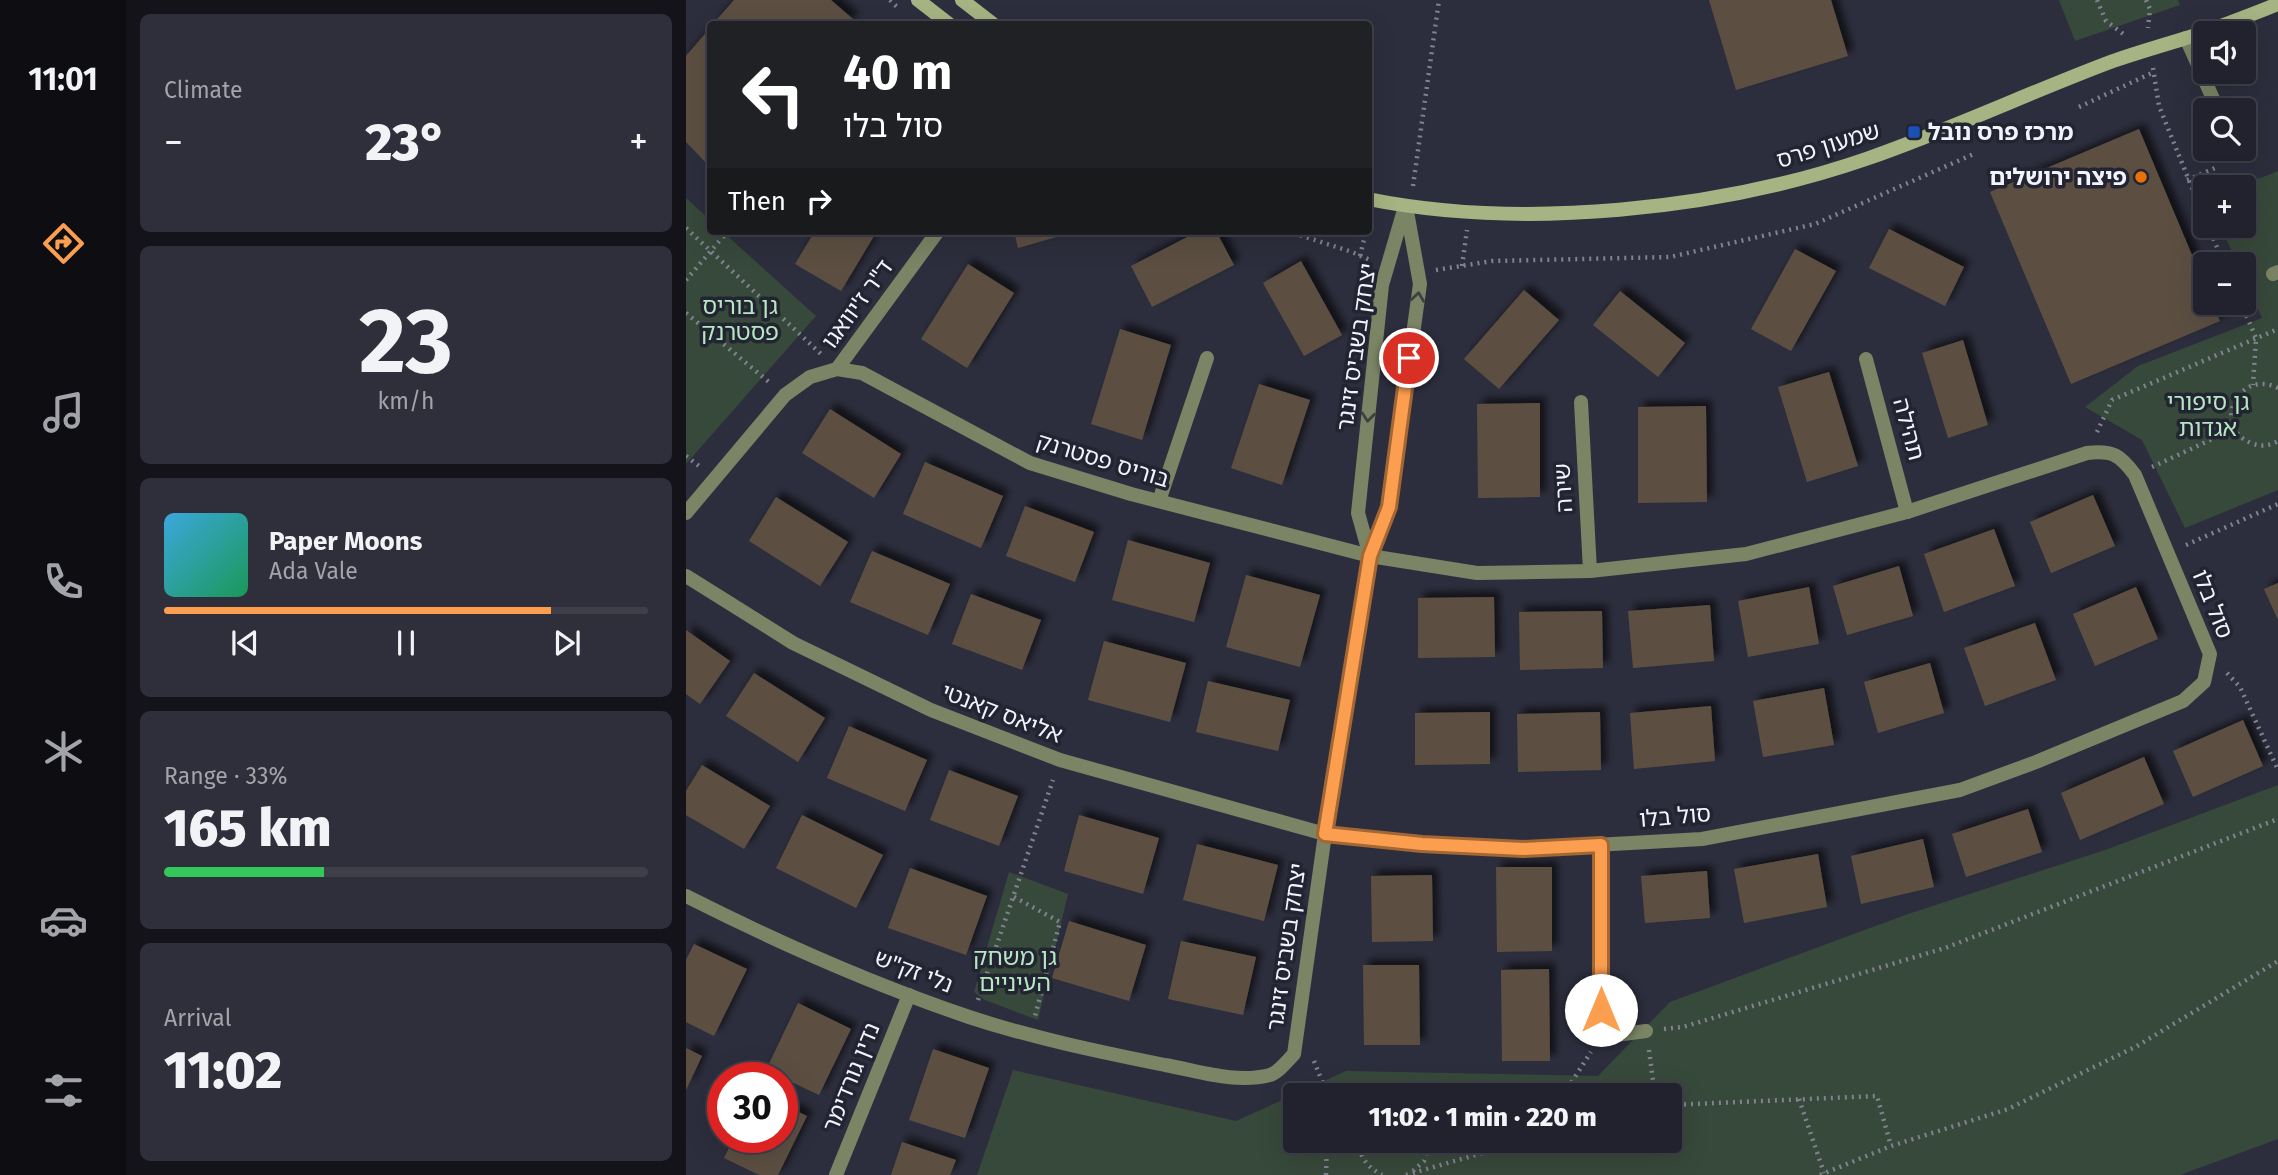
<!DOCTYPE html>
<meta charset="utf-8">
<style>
body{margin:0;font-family:"Fira Sans","Noto Sans Hebrew",sans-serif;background:#2e2f3a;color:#f1f3f6;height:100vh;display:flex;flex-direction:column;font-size:26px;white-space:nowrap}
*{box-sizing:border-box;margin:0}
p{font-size:23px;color:#a2a4aa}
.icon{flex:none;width:38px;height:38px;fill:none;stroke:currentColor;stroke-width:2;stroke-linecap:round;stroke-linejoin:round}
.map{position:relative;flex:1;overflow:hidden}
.sheet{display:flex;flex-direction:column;gap:14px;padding:14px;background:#131319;width:560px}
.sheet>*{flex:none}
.hud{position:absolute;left:21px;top:21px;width:665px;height:214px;border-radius:7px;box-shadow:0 7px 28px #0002,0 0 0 2px #3f3f4a;background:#202124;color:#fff;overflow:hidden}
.tools{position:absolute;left:1507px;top:21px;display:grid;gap:14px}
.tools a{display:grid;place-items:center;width:63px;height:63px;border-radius:7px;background:#22222e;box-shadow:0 7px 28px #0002,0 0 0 2px #3f3f4a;font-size:35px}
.speed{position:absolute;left:21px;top:1062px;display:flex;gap:14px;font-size:35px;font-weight:700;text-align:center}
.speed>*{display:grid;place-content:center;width:91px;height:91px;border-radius:50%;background:#22222e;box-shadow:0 7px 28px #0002,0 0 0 2px #3f3f4a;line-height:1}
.speed .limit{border:10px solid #d22;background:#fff;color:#111}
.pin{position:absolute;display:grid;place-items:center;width:60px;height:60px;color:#fff;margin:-30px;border:4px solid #fff;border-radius:50%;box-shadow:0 2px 7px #0007}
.me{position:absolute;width:77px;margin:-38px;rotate:0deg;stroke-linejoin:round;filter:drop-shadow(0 0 5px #0008)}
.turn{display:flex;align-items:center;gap:24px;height:147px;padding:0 21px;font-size:32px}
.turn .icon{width:91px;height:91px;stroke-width:2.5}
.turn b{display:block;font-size:49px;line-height:60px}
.then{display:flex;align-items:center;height:66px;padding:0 21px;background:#0003;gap:14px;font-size:26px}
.big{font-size:52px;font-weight:800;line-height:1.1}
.sheet .tile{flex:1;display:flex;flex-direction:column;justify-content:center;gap:10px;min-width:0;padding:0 24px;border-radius:10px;background:#2e2f3a}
.sheet .dial{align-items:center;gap:0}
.dial b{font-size:91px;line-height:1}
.song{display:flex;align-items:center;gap:21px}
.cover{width:84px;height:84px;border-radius:10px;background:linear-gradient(135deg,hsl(200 70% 55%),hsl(150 70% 35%))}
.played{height:7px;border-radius:4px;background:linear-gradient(90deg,#fb9e50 80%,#3f3f4a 80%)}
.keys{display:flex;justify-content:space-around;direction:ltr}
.heat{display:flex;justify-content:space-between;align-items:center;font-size:38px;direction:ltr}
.charge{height:10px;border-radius:5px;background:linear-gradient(90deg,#34c759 33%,#3f3f4a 0)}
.trip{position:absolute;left:597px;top:1083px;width:399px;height:70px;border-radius:7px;background:#22222e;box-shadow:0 7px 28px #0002,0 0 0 2px #3f3f4a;font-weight:800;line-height:70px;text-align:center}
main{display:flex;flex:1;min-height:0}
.tab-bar{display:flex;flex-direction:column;width:126px;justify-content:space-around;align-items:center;background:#0e0e12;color:#a2a4aa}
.tab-bar .icon{width:49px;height:49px}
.tab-bar .selected{color:#fb9e50}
.tab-bar b{font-size:32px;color:#f1f3f6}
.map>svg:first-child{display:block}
.green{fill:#37493b;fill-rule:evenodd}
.building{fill:#5c5043;filter:url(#shadow)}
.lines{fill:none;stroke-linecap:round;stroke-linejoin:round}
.path{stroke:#81828f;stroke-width:4.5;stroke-dasharray:2 5;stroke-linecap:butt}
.lane{stroke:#7b8465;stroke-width:14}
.street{stroke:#7b8465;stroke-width:14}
.secondary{stroke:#a6b382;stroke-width:14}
.oneway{stroke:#3d4141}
.route-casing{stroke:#a36734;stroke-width:18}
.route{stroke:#fb9e50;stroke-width:12}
.transit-dot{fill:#1a4fb4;stroke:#232432;stroke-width:2.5}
.food-dot{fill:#e8710a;stroke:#232432;stroke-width:2.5}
.labels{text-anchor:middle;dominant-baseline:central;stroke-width:7;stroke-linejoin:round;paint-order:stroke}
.poi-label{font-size:23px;font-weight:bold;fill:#f2f3fd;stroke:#232432;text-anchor:start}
.street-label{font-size:23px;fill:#f2f3fd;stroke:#232432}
.park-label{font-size:23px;fill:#b5e7c2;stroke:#232432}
</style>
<main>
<nav class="tab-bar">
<b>11:01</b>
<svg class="icon selected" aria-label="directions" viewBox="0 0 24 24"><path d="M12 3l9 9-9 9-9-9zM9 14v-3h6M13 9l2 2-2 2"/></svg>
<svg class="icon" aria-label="music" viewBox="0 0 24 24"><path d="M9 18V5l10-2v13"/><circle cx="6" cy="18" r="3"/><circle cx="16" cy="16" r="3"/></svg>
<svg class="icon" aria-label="phone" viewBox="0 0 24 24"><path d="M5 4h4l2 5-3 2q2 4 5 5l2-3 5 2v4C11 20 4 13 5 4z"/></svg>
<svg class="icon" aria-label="climate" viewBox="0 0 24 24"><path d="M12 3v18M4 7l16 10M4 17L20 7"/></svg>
<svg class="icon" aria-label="car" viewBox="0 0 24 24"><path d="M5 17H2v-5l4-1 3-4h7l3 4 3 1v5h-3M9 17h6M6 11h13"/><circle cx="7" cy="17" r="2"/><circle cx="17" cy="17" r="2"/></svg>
<svg class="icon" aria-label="filters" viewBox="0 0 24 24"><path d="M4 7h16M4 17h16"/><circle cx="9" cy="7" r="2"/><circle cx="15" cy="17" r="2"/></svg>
</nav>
<section class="sheet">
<div class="tile"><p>Climate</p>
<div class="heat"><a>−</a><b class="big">23°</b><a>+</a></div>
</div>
<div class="tile dial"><b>23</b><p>km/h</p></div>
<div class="tile">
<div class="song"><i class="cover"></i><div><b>Paper Moons</b><p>Ada Vale</p></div></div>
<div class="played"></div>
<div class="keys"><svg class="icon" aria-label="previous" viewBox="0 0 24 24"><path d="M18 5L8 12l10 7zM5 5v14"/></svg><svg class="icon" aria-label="pause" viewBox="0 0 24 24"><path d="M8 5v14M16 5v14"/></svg><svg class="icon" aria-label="next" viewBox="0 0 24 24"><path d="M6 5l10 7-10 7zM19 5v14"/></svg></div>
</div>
<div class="tile"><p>Range · 33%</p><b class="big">165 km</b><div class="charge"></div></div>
<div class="tile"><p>Arrival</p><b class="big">11:02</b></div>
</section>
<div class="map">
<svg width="1592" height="1175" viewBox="0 0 1592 1175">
<defs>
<filter id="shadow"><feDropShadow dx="6" dy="-6" stdDeviation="3.5" flood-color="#0009"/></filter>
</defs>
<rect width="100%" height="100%" fill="#2d2e3d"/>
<g class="green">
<path d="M1373 0H1492L1494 5 1389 41Z"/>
<path d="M1592 171V490L1499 528 1456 440 1399 407 1452 366 1576 318 1558 277V264H1552L1534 226H1558V187H1552Z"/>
<path d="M0 198 24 220V231H36L130 316 0 464Z"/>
<path d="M1592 785V1139L1494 1175H291L327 1070 550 1121 660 1071 912 1076 984 1002 1222 914 1422 849ZM609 1096H984V1141H609Z"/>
<path d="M323 872 382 894 352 1020 299 1000 288 992Z"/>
</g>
<g class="building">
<path d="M48 0H145L167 19 162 24H27Z"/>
<path d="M1023 0H1145L1162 56 1050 90Z"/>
<path d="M24 28V167L0 142V56Z"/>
<path d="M1453 129 1519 286V303H1526L1534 321 1385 384 1304 192Z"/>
<path d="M1203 229 1278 267 1259 306 1183 268Z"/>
<path d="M129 231H191L155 291 109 264Z"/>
<path d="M328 231H373L374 236 332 248Z"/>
<path d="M513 231H530L548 265 466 307 445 266Z"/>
<path d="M1109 249 1150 271 1105 351 1065 329Z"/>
<path d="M615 261 656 335 618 356 577 283Z"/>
<path d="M282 264 328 293 281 368 235 339Z"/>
<path d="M838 290 873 320 813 389 778 359Z"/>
<path d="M934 291 999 343 972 377 907 325Z"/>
<path d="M434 329 485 345 456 440 405 424Z"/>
<path d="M1277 340 1302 425 1262 438 1236 353Z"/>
<path d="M1143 372 1172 466 1121 482 1092 387Z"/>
<path d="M573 384 624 400 596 485 545 468Z"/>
<path d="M854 403V497L792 498 791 404Z"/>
<path d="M1020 406 1021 502 952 503V407Z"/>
<path d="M144 409 215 454 188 498 116 453Z"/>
<path d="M239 462 317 496 295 548 217 514Z"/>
<path d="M1407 495 1429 546 1365 573 1344 522Z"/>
<path d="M90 497 162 542 134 586 63 541Z"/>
<path d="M339 506 408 532 389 582 320 556Z"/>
<path d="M1308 529 1329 586 1258 612 1238 554Z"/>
<path d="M442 540 524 563 508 622 426 600Z"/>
<path d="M186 551 264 584 242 635 164 602Z"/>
<path d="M1213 566 1227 616 1161 635 1147 586Z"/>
<path d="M560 575 634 595 614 667 540 647Z"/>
<path d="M1592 583V620L1578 589Z"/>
<path d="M1123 587 1133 644 1062 657 1052 601Z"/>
<path d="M1450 587 1472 639 1409 666 1387 614Z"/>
<path d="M285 594 355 620 336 670 266 644Z"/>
<path d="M808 597 809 657 732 658V598Z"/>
<path d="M1024 605 1028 661 947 668 942 611Z"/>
<path d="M916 611 917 668 834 670 833 612Z"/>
<path d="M1349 623 1370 680 1299 706 1278 648Z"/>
<path d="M0 630 44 661 14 704 0 694Z"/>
<path d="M418 641 500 663 484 722 402 700Z"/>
<path d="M1244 663 1258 713 1192 733 1178 682Z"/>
<path d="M68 673 139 718 112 762 40 716Z"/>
<path d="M522 681 604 700 592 751 510 732Z"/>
<path d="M1138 688 1148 745 1077 757 1067 701Z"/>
<path d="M1025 706 1029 761 948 769 944 713Z"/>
<path d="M804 712V764L729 765V713Z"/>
<path d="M914 712 915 770 832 772 831 714Z"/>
<path d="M1557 720 1577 766 1507 797 1487 751Z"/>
<path d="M163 726 241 760 219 811 141 778Z"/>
<path d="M1458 757 1478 804 1394 840 1375 793Z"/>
<path d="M16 765 84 806 58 849 0 815V791Z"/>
<path d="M263 770 332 796 313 846 244 820Z"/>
<path d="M1342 809 1356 852 1280 877 1266 834Z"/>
<path d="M116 815 197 855 170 908 90 868Z"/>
<path d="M393 815 473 838 457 894 378 871Z"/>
<path d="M1237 839 1248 887 1175 904 1165 856Z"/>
<path d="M511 844 592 865 578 921 497 900Z"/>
<path d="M1132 854 1141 907 1058 923 1048 869Z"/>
<path d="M810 867H866V951L811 952Z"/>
<path d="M224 868 301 896 280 955 202 928Z"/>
<path d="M1021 871 1024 918 959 923 955 876Z"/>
<path d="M746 875 747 941 686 942 685 876Z"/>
<path d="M383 921 460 945 443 1001 366 978Z"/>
<path d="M495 941 570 957 557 1015 482 999Z"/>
<path d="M8 944 61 969 28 1036 0 1022V960Z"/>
<path d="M677 965H733L734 1045H678Z"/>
<path d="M863 969 864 1061H816L815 970Z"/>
<path d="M112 1003 165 1029 133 1095 80 1070Z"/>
<path d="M0 1048 16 1056 0 1090Z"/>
<path d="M247 1049 303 1068 279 1138 223 1120Z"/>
<path d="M96 1104 121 1116 92 1175H73L38 1158 48 1138H96Z"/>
<path d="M216 1142 270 1160 264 1175H205Z"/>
</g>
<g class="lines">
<g class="path">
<path d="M204 0 211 7"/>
<path d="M1411 0 1420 21 1440 36"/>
<path d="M1460 0 1464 9 1462 28"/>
<path d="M1467 68 1473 106 1519 220"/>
<path d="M1393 107 1468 72"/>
<path d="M1501 180 1529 168"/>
<path d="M727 186 753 0"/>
<path d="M1558 216 1561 215"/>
<path d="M1522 226 1538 264"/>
<path d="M0 228 135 354"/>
<path d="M601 231 666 252 684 260"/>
<path d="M674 256 680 231"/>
<path d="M776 266 781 230"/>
<path d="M750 270 806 261 984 257 1129 224 1290 153"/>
<path d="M0 280 42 231"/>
<path d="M1555 303 1570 338 1567 385"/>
<path d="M0 313 83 382"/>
<path d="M1592 388C1552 368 1525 427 1565 443 1575 447 1583 446 1592 441"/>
<path d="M1411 432 1426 400 1592 329"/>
<path d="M0 456 13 466"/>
<path d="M1466 467 1548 429"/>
<path d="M1500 545 1592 504"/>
<path d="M1541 673 1554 687 1592 770"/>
<path d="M328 897 374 922 349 1016"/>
<path d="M292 1000 367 780"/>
<path d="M978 1029 997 1027 1259 948 1592 819"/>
<path d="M963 1050 969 1096"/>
<path d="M628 1061 642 1096"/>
<path d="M887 1096 885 1083 905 1052"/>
<path d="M1113 1099 1138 1173"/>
<path d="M984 1105 1191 1096 1205 1146"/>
<path d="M673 1141C673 1158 682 1167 696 1175"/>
<path d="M727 1171 738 1161 744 1141"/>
<path d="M640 1175 641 1141"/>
<path d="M720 1175 838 1141"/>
<path d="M1134 1175 1205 1146 1322 1109 1451 1046 1592 961"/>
</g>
<g class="lane">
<path d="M1500 38 1532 110"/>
<path d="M1587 274 1592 272"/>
</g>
<g class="street">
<path d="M1180 359 1221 512"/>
<path d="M151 369 252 231"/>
<path d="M895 402 904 571"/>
<path d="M473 501 521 358"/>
<path d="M0 513 99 395 124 377 151 369 176 373 344 463 445 494 684 556 791 573 904 571 1060 554 1221 512 1401 453C1427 450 1434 455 1449 475L1524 654 1518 682 1497 701 1350 762 1274 790 1016 839 837 849 736 844 639 834 374 760 245 710 107 643 0 576"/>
<path d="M684 556 672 513 696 285 718 210"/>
<path d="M915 845V1037L960 1031"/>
<path d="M0 896C91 942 186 984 283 1017 347 1038 414 1052 479 1065 513 1071 550 1084 584 1075 593 1072 601 1061 608 1054L639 834 684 556 703 507 734 284 720 206"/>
<path d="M150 1175 223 995"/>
</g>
<g class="secondary">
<path d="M232 0 263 24"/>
<path d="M276 0 307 24"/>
<path d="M682 199C836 230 1032 210 1180 159 1264 130 1344 92 1427 61 1450 53 1474 46 1497 39 1529 29 1561 16 1592 4"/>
</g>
</g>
<defs><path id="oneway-chevron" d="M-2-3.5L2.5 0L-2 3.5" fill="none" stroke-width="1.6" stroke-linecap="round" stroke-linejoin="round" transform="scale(1.75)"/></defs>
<g class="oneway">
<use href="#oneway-chevron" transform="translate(732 297) rotate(-82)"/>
<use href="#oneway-chevron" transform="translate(682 417) rotate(96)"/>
</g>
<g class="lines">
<g class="route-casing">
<path id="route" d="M723 358 703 507 684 556 639 834 736 844 837 849 915 845V1010"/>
</g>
<use href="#route" class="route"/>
</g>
<rect class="transit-dot" x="1221" y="125" width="14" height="14" rx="3.5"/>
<circle class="food-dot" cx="1455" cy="177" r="7"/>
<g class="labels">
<g class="poi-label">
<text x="1242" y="132">מרכז פרס נובל</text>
<text x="1441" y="177" text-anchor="end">פיצה ירושלים</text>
</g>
<g class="street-label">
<text transform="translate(1142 145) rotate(-17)">שמעון פרס</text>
<text transform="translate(171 304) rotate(-54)">ד"ר ז'יוואגו</text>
<text transform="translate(670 347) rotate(-82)">יצחק בשביס זינגר</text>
<text transform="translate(1223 429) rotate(75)">תהילה</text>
<text transform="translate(417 460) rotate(17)">בוריס פסטרנק</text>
<text transform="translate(877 488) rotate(-93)">שירה</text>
<text transform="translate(1527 604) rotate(68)">סול בלו</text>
<text transform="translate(316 713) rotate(21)">אליאס קאנטי</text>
<text transform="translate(989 816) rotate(-5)">סול בלו</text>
<text transform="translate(600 947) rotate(-82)">יצחק בשביס זינגר</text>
<text transform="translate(228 971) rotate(21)">נלי זק"ש</text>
<text transform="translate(165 1077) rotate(-68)">נדין גורדימר</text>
</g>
<g class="park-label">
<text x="54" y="306">גן בוריס<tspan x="54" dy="26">פסטרנק</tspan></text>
<text x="1522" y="402">גן סיפורי<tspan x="1522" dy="26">אגדות</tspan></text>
<text x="329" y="957">גן משחק<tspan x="329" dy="26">העיניים</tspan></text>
</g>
</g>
</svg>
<div class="tools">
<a><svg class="icon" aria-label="sound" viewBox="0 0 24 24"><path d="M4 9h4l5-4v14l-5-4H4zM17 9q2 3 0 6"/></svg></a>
<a><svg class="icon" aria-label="search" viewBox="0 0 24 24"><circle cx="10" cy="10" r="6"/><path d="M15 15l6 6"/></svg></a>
<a>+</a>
<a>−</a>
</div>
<div class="speed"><div class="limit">30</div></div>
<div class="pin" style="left:723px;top:358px;background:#d93025"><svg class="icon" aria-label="arrive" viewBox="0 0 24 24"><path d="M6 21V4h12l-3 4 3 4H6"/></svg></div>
<svg class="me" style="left:915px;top:1010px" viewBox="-20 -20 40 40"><circle r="19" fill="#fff"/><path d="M0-13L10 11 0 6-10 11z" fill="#fb9e50"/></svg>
<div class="trip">11:02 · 1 min · 220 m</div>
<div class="hud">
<div class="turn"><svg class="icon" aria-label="left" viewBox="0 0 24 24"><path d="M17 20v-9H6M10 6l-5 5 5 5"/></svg><div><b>40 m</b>סול בלו</div></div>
<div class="then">Then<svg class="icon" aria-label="right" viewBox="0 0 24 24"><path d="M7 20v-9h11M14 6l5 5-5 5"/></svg></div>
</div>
</div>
</main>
